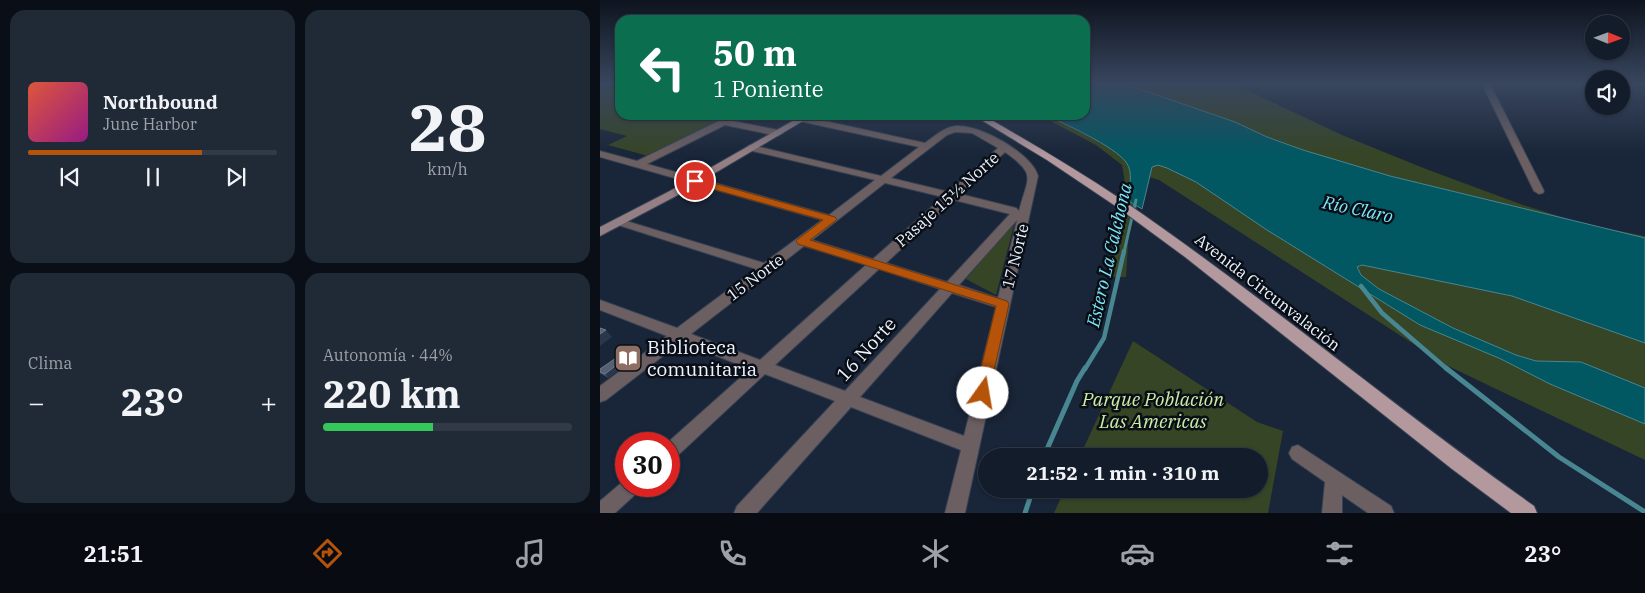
<!DOCTYPE html>
<html lang="es">
<meta charset="utf-8">
<style>
body{margin:0;font-family:"IBM Plex Serif",serif;background:#202936;color:#f1f3f6;height:100vh;display:flex;flex-direction:column;font-size:19px;white-space:nowrap}
*{box-sizing:border-box;margin:0}
p{font-size:16px;color:#9da1a8}
.icon{flex:none;width:28px;height:28px;fill:none;stroke:currentColor;stroke-width:2;stroke-linecap:round;stroke-linejoin:round}
.map{position:relative;flex:1;overflow:hidden}
.panel{display:flex;flex-direction:column;gap:10px;padding:10px;background:#0a0f17;width:600px}
.panel>*{flex:none}
.banner{position:absolute;left:15px;top:15px;width:475px;height:105px;border-radius:15px;box-shadow:0 1px 4px #0004,0 0 0 1px #323a47;background:#0b6e4f;color:#fff;overflow:hidden}
.needle{width:32px;rotate:91deg}
.tools{position:absolute;left:985px;top:15px;display:grid;gap:10px}
.tools a{display:grid;place-items:center;width:45px;height:45px;border-radius:50%;background:#131c2a;box-shadow:0 1px 4px #0004,0 0 0 1px #323a47;font-size:25px}
.speed{position:absolute;left:15px;top:432px;display:flex;gap:10px;font-size:25px;font-weight:700;text-align:center}
.speed>*{display:grid;place-content:center;width:65px;height:65px;border-radius:50%;background:#131c2a;box-shadow:0 1px 4px #0004,0 0 0 1px #323a47;line-height:1}
.speed .limit{border:8px solid #d22;background:#fff;color:#111}
.pin{position:absolute;display:grid;place-items:center;width:42px;height:42px;color:#fff;margin:-21px;border:2px solid #fff;border-radius:50%;box-shadow:0 1px 5px #0007}
.me{position:absolute;width:55px;margin:-28px;rotate:13deg;stroke-linejoin:round;filter:drop-shadow(0 0 4px #0008)}
.turn{display:flex;align-items:center;gap:18px;height:105px;padding:0 15px;font-size:22px}
.turn .icon{width:65px;height:65px;stroke-width:2.5}
.turn b{display:block;font-size:35px;line-height:42px}
.big{font-size:38px;font-weight:800;line-height:1.1}
.panel .tile{flex:1;display:flex;flex-direction:column;justify-content:center;gap:8px;min-width:0;padding:0 18px;border-radius:15px;background:#202936}
.panel .dial{align-items:center;gap:0}
.dial b{font-size:65px;line-height:1}
.song{display:flex;align-items:center;gap:15px}
.cover{width:60px;height:60px;border-radius:8px;background:linear-gradient(135deg,hsl(10 70% 55%),hsl(310 70% 35%))}
.played{height:5px;border-radius:2px;background:linear-gradient(90deg,#b45309 70%,#323a47 70%)}
.keys{display:flex;justify-content:space-around;direction:ltr}
.heat{display:flex;justify-content:space-between;align-items:center;font-size:28px;direction:ltr}
.charge{height:8px;border-radius:4px;background:linear-gradient(90deg,#34c759 44%,#323a47 0)}
.panel .tiles{flex:1;display:grid;gap:10px;grid-template-columns:repeat(2,1fr)}
.trip{position:absolute;left:378px;top:448px;width:290px;height:50px;border-radius:25px;background:#131c2a;box-shadow:0 1px 4px #0004,0 0 0 1px #323a47;font-weight:800;line-height:50px;text-align:center}
.menu{display:flex;height:80px;justify-content:space-around;align-items:center;background:#080b11;color:#9da1a8}
.menu .icon{width:35px;height:35px}
.menu .current{color:#b45309}
.menu b{font-size:22px;color:#f1f3f6}
main{display:flex;flex:1;min-height:0}
.map>svg:first-child{display:block}
.green{fill:#364525}
.water{fill:#015762;stroke:#488691}
.lines{fill:none;stroke-linecap:round;stroke-linejoin:round}
.stream-far2{stroke:#488691;stroke-width:3}
.stream-far1{stroke:#488691;stroke-width:4.5}
.stream{stroke:#488691;stroke-width:5}
.street-casing{stroke:#374254;stroke-width:2}
.secondary-casing{stroke:#374254;stroke-width:2}
.primary-casing{stroke:#374254;stroke-width:2}
.street{fill:#6c5f61;fill-rule:evenodd}
.secondary{fill:#947f84;fill-rule:evenodd}
.primary{fill:#b3989e;fill-rule:evenodd}
.wall{fill:#434f63}
.shaded-wall{fill:#2a374b}
.building{fill:#556173;stroke:#6d7889}
.route{fill:#b45309;stroke:#753606}
.labels{text-anchor:middle;dominant-baseline:central;stroke-width:5;stroke-linejoin:round;paint-order:stroke}
.street-label{font-size:16px;fill:#edf4fe;stroke:#090e16}
.water-label{font-size:18px;font-style:italic;fill:#7de8fb;stroke:#090e16}
.near-poi-label{font-size:19px;fill:#edf4fe;stroke:#090e16;text-anchor:start}
.near-street-label{font-size:19px;fill:#edf4fe;stroke:#090e16}
.near-park-label{font-size:19px;font-style:italic;fill:#cbeda5;stroke:#090e16}
</style>
<main>
<section class="panel">
<div class="tiles">
<div class="tile">
<div class="song"><i class="cover"></i><div><b>Northbound</b><p>June Harbor</p></div></div>
<div class="played"></div>
<div class="keys"><svg class="icon" aria-label="previous" viewBox="0 0 24 24"><path d="M18 5L8 12l10 7zM5 5v14"/></svg><svg class="icon" aria-label="pause" viewBox="0 0 24 24"><path d="M8 5v14M16 5v14"/></svg><svg class="icon" aria-label="next" viewBox="0 0 24 24"><path d="M6 5l10 7-10 7zM19 5v14"/></svg></div>
</div>
<div class="tile dial"><b>28</b><p>km/h</p></div>
<div class="tile"><p>Clima</p>
<div class="heat"><a>−</a><b class="big">23°</b><a>+</a></div>
</div>
<div class="tile"><p>Autonomía · 44%</p><b class="big">220 km</b><div class="charge"></div></div>
</div>
</section>
<div class="map">
<svg width="1045" height="513" viewBox="0 0 1045 513">
<rect width="100%" height="100%" fill="#192538"/>
<g class="green">
<path d="M0 84H20V115H92L122 120 52 157 8 145 27 136 0 129Z"/>
<path d="M485 84H634L742 135 826 169 923 205 984 224 1045 236V460L846 365 559 180 549 177 529 229 526 277H509L515 225 523 208 526 189 522 165 496 145 439 115H485Z"/>
<path d="M415 221 396 295 366 279Z"/>
<path d="M533 341 657 422 683 431 668 513H454L465 489H659V456H480Z"/>
</g>
<path class="water" d="M485 84H525L635 122 667 137 703 150 790 176 1045 238V343L912 296 762 265 757 267 761 275 779 289 853 328 916 355 936 361 981 362 1045 388V424L950 384 901 359 820 325 667 230 596 182 567 168 558 165 552 167 542 209 527 200C529 188 534 173 526 162 514 146 465 124 446 115H485Z"/>
<g class="lines">
<path class="stream-far2" d="M524 252 536 200"/>
<g class="stream-far1">
<path d="M761 286 782 313 847 369"/>
<path d="M485 369 504 338 524 251"/>
</g>
<g class="stream">
<path d="M846 368 959 457 1045 512"/>
<path d="M444 456 477 381 485 368"/>
<path d="M425 513 433 489"/>
</g>
<g class="street-casing">
<g id="street">
<path d="M882 84H890L944 191 943 193 939 194 934 191Z"/>
<path d="M131 115H142L133 121 178 130 183 133 178 136 125 125 47 164 229 215 275 180 148 150V146L151 145 281 176 319 147 199 121 198 119 202 116 325 143C335 136 344 127 356 126 379 124 432 153 438 176L365 513H345L361 450 251 407 157 513H134L137 506 235 401 165 374 75 458 69 460V444H66L150 369 81 342 6 400 0 402V386L67 336 0 310V300L77 328 156 269 15 224 13 222 15 220H23L164 263 222 220 0 157V151L37 161ZM355 132 372 133 398 148 349 192 291 178 347 135ZM405 152C437 175 428 176 419 211L416 208 360 194ZM285 183 343 197 273 259 212 240ZM354 200 410 214 347 282 286 263ZM417 220 398 298 359 285ZM204 246 266 265 160 360 91 334ZM279 269 340 289 245 391 175 365ZM352 293 396 307 364 436 260 397Z"/>
<path d="M698 445 791 506 794 513H768L742 495V513H722L725 482 692 459 689 453 692 447Z"/>
<path d="M26 479V486H40L38 492 15 513H0V501Z"/>
</g>
</g>
<g class="secondary-casing">
<path id="secondary" d="M203 115H213L76 196 0 236V227L68 192Z"/>
</g>
<g class="primary-casing">
<path id="primary" d="M373 115H383C431 143 479 171 525 202 665 298 795 408 934 506L937 513H911L852 469 585 257 517 207 447 160Z"/>
</g>
<use href="#street" class="street"/>
<use href="#secondary" class="secondary"/>
<use href="#primary" class="primary"/>
</g>
<path class="wall" d="M26 364 8 378 0 373V369Z"/>
<g class="shaded-wall">
<path d="M6 330 12 337 0 346V334Z"/>
<path d="M23 360 26 364 8 378 5 374Z"/>
</g>
<g class="building">
<path d="M0 328 6 330 0 334Z"/>
<path d="M16 358 23 360 5 374 0 372V369Z"/>
</g>
<linearGradient id="sky" x2="0" y2="1"><stop stop-color="#0e141f"/><stop offset="0.54" stop-color="#38465e"/><stop offset="1" stop-color="#38465e" stop-opacity="0"/></linearGradient>
<rect width="1045" height="155" fill="url(#sky)"/>
<path class="route" d="M95 178 235 217 237 219 235 221 210 240 407 301 409 304 388 397 383 399 378 397 375 393 396 306 198 244 196 241 198 239 223 220 91 183V179Z"/>
<defs>
<g id="library-square" transform="scale(1.4375)"><rect x="-9" y="-9" width="18" height="18" rx="4" fill="#8d6e63" stroke="#090e16"/><path d="M-6-4Q-3-5.5-.7-3.5V5Q-3 3-6 4ZM6-4Q3-5.5 .7-3.5V5Q3 3 6 4Z" fill="#fff"/></g>
</defs>
<g fill-rule="evenodd">
<use href="#library-square" x="28" y="358"/>
</g>
<g class="labels">
<g class="street-label">
<text transform="translate(347 199) rotate(-42)">Pasaje 15½ Norte</text>
<text transform="translate(415 256) rotate(-76)">17 Norte</text>
<text transform="translate(155 277) rotate(-37)">15 Norte</text>
<text transform="translate(668 292) rotate(38)">Avenida Circunvalación</text>
</g>
<g class="water-label">
<text transform="translate(758 209) rotate(12)">Río Claro</text>
<text transform="translate(509 255) rotate(-77)">Estero La Calchona</text>
</g>
<g class="near-poi-label">
<text x="47" y="347">Biblioteca<tspan x="47" dy="22">comunitaria</tspan></text>
</g>
<g class="near-street-label">
<text transform="translate(266 349) rotate(-48)">16 Norte</text>
</g>
<g class="near-park-label">
<text x="553" y="399">Parque Población<tspan x="553" dy="22">Las Americas</tspan></text>
</g>
</g>
</svg>
<div class="tools">
<a><svg class="needle" viewBox="-14 -14 28 28"><path d="M0-13l5 13h-10z" fill="#e53935"/><path d="M0 13l5-13h-10z" fill="#9da1a8"/></svg></a>
<a><svg class="icon" aria-label="sound" viewBox="0 0 24 24"><path d="M4 9h4l5-4v14l-5-4H4zM17 9q2 3 0 6"/></svg></a>
</div>
<div class="speed"><div class="limit">30</div></div>
<div class="pin" style="left:95px;top:181px;background:#d93025"><svg class="icon" aria-label="arrive" viewBox="0 0 24 24"><path d="M6 21V4h12l-3 4 3 4H6"/></svg></div>
<svg class="me" style="left:383px;top:393px" viewBox="-20 -20 40 40"><circle r="19" fill="#fff"/><path d="M0-13L10 11 0 6-10 11z" fill="#b45309"/></svg>
<div class="trip">21:52 · 1 min · 310 m</div>
<div class="banner">
<div class="turn"><svg class="icon" aria-label="left" viewBox="0 0 24 24"><path d="M17 20v-9H6M10 6l-5 5 5 5"/></svg><div><b>50 m</b>1 Poniente</div></div>
</div>
</div>
</main>
<nav class="menu">
<b>21:51</b>
<svg class="icon current" aria-label="directions" viewBox="0 0 24 24"><path d="M12 3l9 9-9 9-9-9zM9 14v-3h6M13 9l2 2-2 2"/></svg>
<svg class="icon" aria-label="music" viewBox="0 0 24 24"><path d="M9 18V5l10-2v13"/><circle cx="6" cy="18" r="3"/><circle cx="16" cy="16" r="3"/></svg>
<svg class="icon" aria-label="phone" viewBox="0 0 24 24"><path d="M5 4h4l2 5-3 2q2 4 5 5l2-3 5 2v4C11 20 4 13 5 4z"/></svg>
<svg class="icon" aria-label="climate" viewBox="0 0 24 24"><path d="M12 3v18M4 7l16 10M4 17L20 7"/></svg>
<svg class="icon" aria-label="car" viewBox="0 0 24 24"><path d="M5 17H2v-5l4-1 3-4h7l3 4 3 1v5h-3M9 17h6M6 11h13"/><circle cx="7" cy="17" r="2"/><circle cx="17" cy="17" r="2"/></svg>
<svg class="icon" aria-label="filters" viewBox="0 0 24 24"><path d="M4 7h16M4 17h16"/><circle cx="9" cy="7" r="2"/><circle cx="15" cy="17" r="2"/></svg>
<b>23°</b>
</nav>
